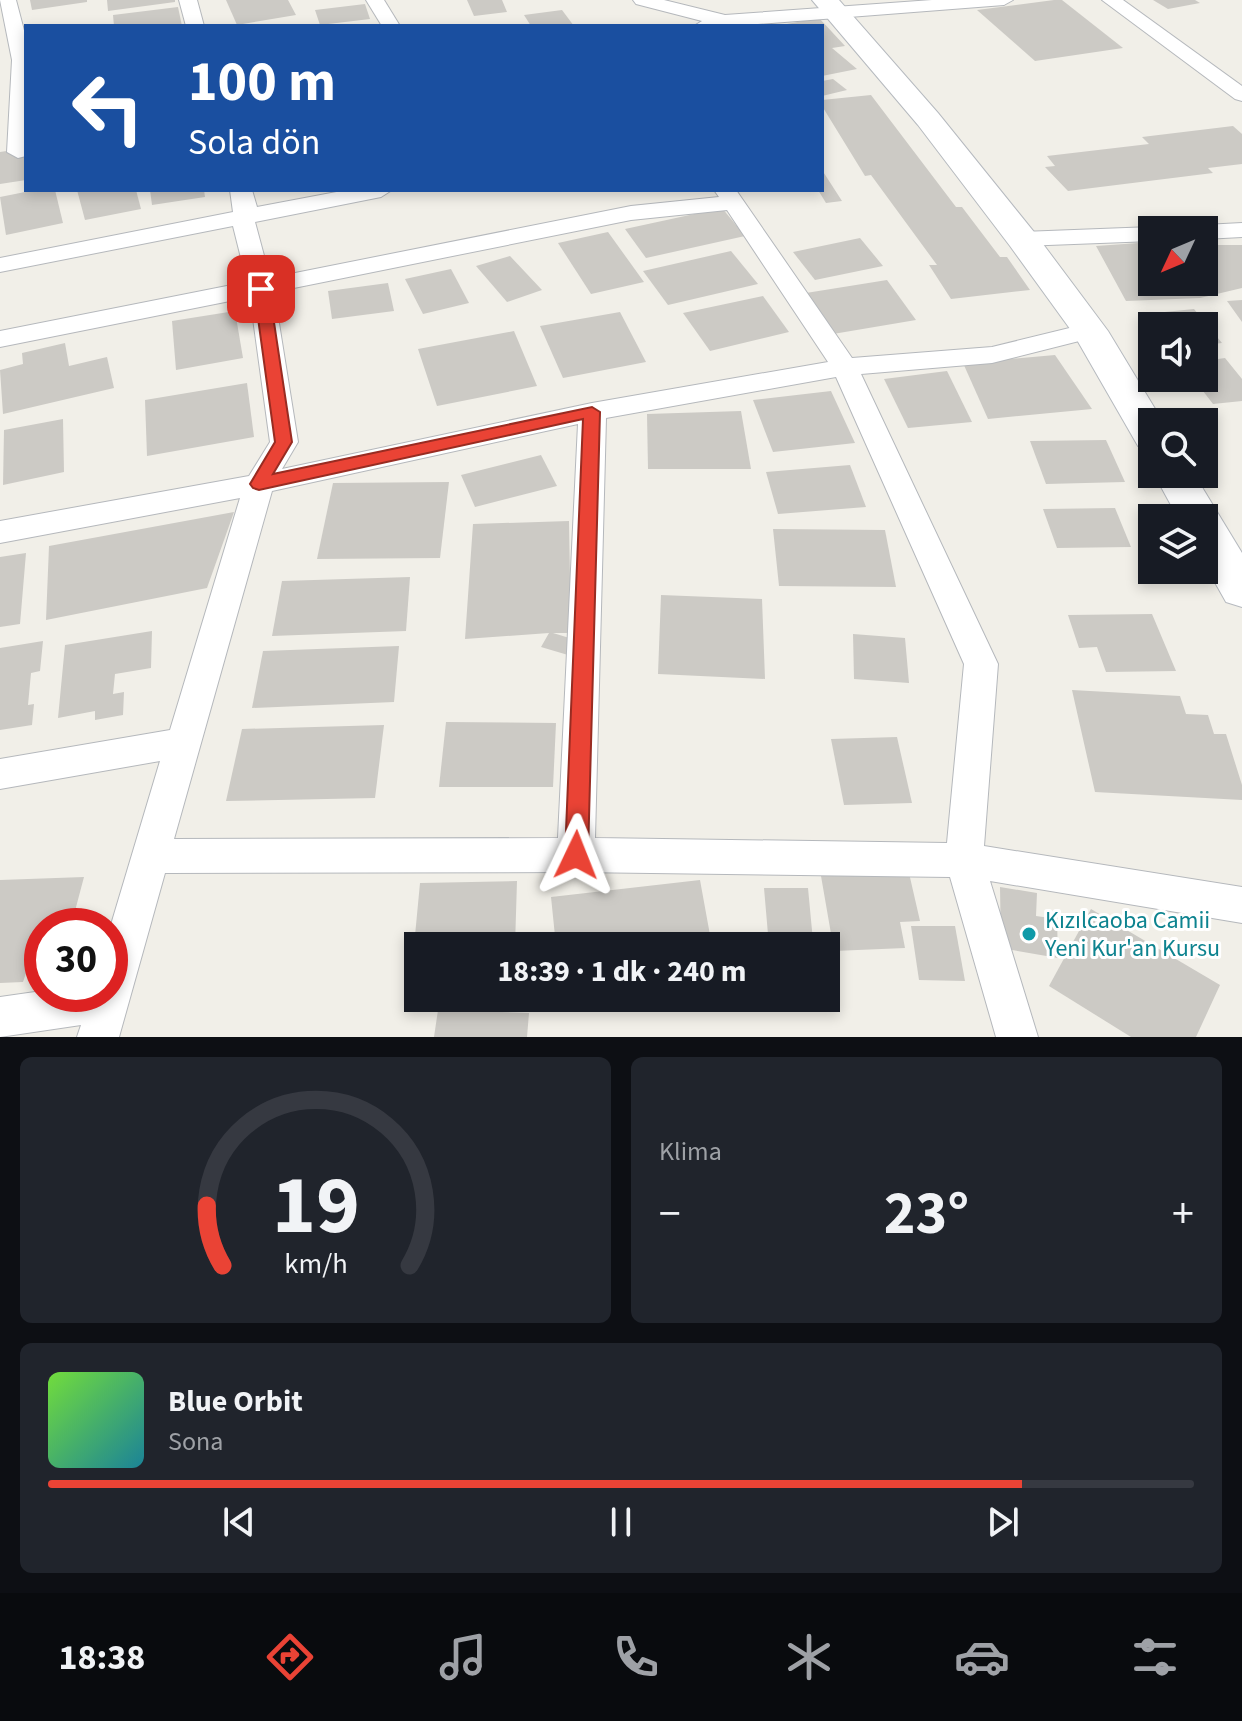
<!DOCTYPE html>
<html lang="tr">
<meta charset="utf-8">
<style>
body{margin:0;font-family:"Source Sans 3",sans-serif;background:#20242c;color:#f1f3f6;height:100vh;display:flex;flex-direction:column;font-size:30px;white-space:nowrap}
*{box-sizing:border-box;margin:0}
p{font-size:26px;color:#9ea1a6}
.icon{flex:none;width:44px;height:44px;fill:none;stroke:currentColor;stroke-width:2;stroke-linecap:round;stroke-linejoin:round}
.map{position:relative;height:1037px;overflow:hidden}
.sheet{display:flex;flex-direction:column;gap:20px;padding:20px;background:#0d0f14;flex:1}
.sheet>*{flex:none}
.top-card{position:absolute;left:24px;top:24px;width:800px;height:168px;border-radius:0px;box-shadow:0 4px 12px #0003;background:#1a4fa0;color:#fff;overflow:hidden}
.needle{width:52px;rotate:226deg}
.controls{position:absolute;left:1138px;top:216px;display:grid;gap:16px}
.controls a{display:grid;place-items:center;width:80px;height:80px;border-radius:0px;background:#171b24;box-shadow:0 4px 12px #0003;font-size:40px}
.speed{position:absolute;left:24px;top:908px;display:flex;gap:16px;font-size:40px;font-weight:700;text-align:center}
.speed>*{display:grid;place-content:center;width:104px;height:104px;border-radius:50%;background:#171b24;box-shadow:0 4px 12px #0003;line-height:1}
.speed .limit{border:12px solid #d22;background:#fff;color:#111}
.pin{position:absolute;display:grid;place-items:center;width:68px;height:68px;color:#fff;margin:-34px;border-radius:16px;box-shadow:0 4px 12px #0006}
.me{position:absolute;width:88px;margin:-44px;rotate:2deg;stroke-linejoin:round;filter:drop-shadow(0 0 6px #0008)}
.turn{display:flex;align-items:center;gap:28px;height:168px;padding:0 32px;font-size:36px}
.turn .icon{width:104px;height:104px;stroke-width:2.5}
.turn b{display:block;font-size:56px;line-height:68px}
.big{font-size:60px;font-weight:700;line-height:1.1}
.sheet .card{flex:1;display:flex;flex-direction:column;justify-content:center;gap:12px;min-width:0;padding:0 28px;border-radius:12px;background:#20242c}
.sheet .dial{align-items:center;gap:0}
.dial svg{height:208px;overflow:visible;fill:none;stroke:#363941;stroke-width:7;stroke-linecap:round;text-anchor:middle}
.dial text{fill:#f1f3f6;stroke:none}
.song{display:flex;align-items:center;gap:24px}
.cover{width:96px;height:96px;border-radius:12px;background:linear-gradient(135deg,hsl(100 70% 55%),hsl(190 70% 35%))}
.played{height:8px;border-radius:4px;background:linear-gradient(90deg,#ea4335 85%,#363941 85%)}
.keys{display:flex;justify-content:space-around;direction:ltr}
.heat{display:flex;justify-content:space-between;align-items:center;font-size:44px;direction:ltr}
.sheet .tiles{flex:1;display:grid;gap:20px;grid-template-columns:1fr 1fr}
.card:last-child{grid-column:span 2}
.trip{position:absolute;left:404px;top:932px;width:436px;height:80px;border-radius:0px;background:#171b24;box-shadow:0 4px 12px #0003;font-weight:700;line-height:80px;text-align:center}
.menu{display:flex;height:128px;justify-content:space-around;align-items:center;background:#090b0e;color:#9ea1a6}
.menu .icon{width:56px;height:56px}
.menu .active{color:#ea4335}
.menu b{font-size:36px;color:#f1f3f6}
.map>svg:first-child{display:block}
.building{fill:#cccac5}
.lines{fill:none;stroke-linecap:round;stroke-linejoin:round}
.minor-casing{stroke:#b5b8bc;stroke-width:2}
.secondary-casing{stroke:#b6babf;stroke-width:2}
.minor{fill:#fff;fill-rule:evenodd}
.secondary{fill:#fff;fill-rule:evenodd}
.route{fill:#ea4335;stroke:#982c22;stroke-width:2}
.culture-dot{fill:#0f9aa8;stroke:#fff;stroke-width:3}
.labels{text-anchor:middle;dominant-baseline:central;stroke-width:6;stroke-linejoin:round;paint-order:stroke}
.near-culture-label{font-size:24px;fill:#0d838f;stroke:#fff;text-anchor:start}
</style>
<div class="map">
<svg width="1242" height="1037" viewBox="0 0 1242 1037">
<rect width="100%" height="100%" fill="#f1efe8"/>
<g class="building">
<path d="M30 0H87V2L32 10Z"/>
<path d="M107 0H175V2L108 11Z"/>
<path d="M226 0H288L296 15 237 25Z"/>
<path d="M467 0H502L507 12 474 16Z"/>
<path d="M1054 0H1062L1123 48 1035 61 977 10Z"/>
<path d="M1153 0H1195L1200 3 1168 9Z"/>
<path d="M365 4 370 19 320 25 315 10Z"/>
<path d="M178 7 182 26H114L113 15Z"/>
<path d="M562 10 574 26H531L524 15Z"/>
<path d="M819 18 845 46 832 48 857 69 822 76V26H776Z"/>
<path d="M833 79 847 90 822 96V81Z"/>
<path d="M871 95 956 207H962L1000 257H1007L1030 290 951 299 929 265H937L871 175 865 176 822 106V100Z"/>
<path d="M1233 126 1242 134V164L1208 168 1213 173 1068 191 1045 167 1055 166 1047 156 1149 144 1142 137Z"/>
<path d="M26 148V180L0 184V152Z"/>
<path d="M822 170 842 201 826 203 818 190H822Z"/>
<path d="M35 190H55L63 223 6 235 0 197Z"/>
<path d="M77 190H136L141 209 85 220Z"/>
<path d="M150 190H204L205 197 152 205Z"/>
<path d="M722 208 745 236 646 258 625 229Z"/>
<path d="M608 232 644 282 591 294 558 243Z"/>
<path d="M860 238 883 266 815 280 793 252Z"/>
<path d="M1152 242V282H1204V245H1242V288L1200 298 1126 301 1096 246Z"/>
<path d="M731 251 758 284 668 305 643 271Z"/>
<path d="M510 256 542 290 507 302 476 266Z"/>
<path d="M451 269 469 303 423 314 405 279Z"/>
<path d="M887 280 916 320 833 334 806 293Z"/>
<path d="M388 283 394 311 332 319 328 291Z"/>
<path d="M763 296 789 332 710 351 683 313Z"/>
<path d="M1242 300V322L1227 301Z"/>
<path d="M1194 309 1222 343 1204 345V326H1155L1145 314Z"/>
<path d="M235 311 243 358 176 370 172 321Z"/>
<path d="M620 312 646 362 563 378 540 326Z"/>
<path d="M514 331 537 386 437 406 418 349Z"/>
<path d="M65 343 69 366 107 357 114 388 3 414 0 370 23 364 22 353Z"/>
<path d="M1055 355 1092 409 988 419 963 363Z"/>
<path d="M1225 358 1242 379V401L1213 404 1193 378H1204V361Z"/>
<path d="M947 371 972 422 908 428 884 379Z"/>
<path d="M247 383 254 437 147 456 145 400Z"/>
<path d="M831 391 855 443 773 452 753 400Z"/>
<path d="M741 411 751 469H648L647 414Z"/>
<path d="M63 419 64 472 3 485 4 430Z"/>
<path d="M1106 440 1125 482 1046 484 1030 441Z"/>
<path d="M541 455 557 486 475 507 461 475Z"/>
<path d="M850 465 866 507 778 514 766 472Z"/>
<path d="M449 482 440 558 317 559 333 483Z"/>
<path d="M1115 508 1131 547 1057 548 1043 509Z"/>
<path d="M234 512 207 588 46 620 49 546Z"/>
<path d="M569 521 571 633H553L576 640 568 655 541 647 549 633 465 639 473 524Z"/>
<path d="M773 529 885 530 896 587 779 586Z"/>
<path d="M26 553 20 624 0 627V557Z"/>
<path d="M410 577 406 631 272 636 282 581Z"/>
<path d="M661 595 762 599 765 679 658 674Z"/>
<path d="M1152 614 1176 671 1106 672 1097 647 1079 648 1068 615Z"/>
<path d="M152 631 151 668 115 674 113 694 124 692 123 715 95 720V711L58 718 65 645Z"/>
<path d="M853 634 905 638 909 683 854 679Z"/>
<path d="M43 641 40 671 31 673 28 705 34 704 32 725 0 730V648Z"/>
<path d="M399 646 394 702 252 708 263 651Z"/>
<path d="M1072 690 1180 696 1186 714 1208 715 1214 734H1226L1242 785V800L1095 792Z"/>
<path d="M446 722 556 723 553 787H439Z"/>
<path d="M384 725 375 798 226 801 242 729Z"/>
<path d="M897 737 912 803 844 805 831 739Z"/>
<path d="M909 873 920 921 900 922 905 948 834 951 821 876Z"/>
<path d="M84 877 71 926H42V966L28 967 23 982 0 983V880Z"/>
<path d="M700 880 712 946H538L537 938 555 936 551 897Z"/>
<path d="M517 881 515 946H418V966L412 967 420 883Z"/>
<path d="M1000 887 1037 893 1036 916 1057 919 1058 958 1001 948Z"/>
<path d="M764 888H808L813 941 825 946H769Z"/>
<path d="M1091 909 1220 985 1196 1037H1131L1049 986Z"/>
<path d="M911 926H955L965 981 919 980Z"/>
<path d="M438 1010 529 1013 527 1037H434Z"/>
</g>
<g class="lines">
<g class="minor-casing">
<g id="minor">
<path d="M0 0H16L26 38V156L18 158 7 152 12 60Z"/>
<path d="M179 0H197L204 26H186Z"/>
<path d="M366 0H384L400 26H382Z"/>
<path d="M633 0H664L725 15 932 0H1013L1004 5 732 26H694L702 21 636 4Z"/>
<path d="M1102 0H1123L1242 86V101L1235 99Z"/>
<path d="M230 190H252L257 207 347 190H392L381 197 255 222 270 278 631 206 719 197 714 190H736L852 358 992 347 1090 323 1099 326 1103 331 1099 336 992 363 861 374 998 664 984 846 1242 887V923L990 881 1038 1037H996L950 877 576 872 165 873 119 1037H77L81 1025 0 1037V997L42 991V994H110V928L160 761 0 789V759L170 730 240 498 0 543V521L249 476 270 442 250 297 0 347V331L247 282 233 226 0 272V258L233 212ZM727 210 828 362 592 403 282 469 298 442 274 292 631 220ZM836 377 964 664 947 843 595 838 606 418ZM578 424 558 838 174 839 272 491Z"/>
<path d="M1242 223V237L1204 239V230H1194L1204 225Z"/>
<path d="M1152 227 1161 230H1152V241L1022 246 1014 244 1010 239 1014 234 1022 232Z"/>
</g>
</g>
<g class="secondary-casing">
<g id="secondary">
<path d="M812 0H839L938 113 1034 232 1108 331 1163 422H1152V450L1138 446 1073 333 1010 246 918 125Z"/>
<path d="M1154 474H1194L1242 553V607L1226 602 1204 563V518H1178Z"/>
</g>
</g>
<use href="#minor" class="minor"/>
<use href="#secondary" class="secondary"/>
</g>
<path class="route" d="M261 284 269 289 292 442 273 474 592 407 600 412 588 855 584 862 576 865 568 862 565 855 583 419 259 490 253 488 250 484 275 442 254 289Z"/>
<circle class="culture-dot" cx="1029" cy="934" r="8"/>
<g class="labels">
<g class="near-culture-label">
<text x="1045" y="920">Kızılcaoba Camii<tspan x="1045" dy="28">Yeni Kur'an Kursu</tspan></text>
</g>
</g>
</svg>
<div class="controls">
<a><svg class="needle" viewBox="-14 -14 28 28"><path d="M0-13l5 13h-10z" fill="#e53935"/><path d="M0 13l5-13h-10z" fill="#9ea1a6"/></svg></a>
<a><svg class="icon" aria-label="sound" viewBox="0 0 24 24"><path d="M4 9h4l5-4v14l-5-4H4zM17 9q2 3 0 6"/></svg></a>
<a><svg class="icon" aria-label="search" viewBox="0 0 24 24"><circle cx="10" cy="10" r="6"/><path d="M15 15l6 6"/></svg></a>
<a><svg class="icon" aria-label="layers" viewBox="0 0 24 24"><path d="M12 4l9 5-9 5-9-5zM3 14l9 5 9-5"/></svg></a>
</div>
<div class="speed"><div class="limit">30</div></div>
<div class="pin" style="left:261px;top:289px;background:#d93025"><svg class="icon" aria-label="arrive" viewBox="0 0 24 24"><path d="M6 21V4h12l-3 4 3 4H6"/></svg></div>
<svg class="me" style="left:576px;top:855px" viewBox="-20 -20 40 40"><path d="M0-17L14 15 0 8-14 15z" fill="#ea4335" stroke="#fff" stroke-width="4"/></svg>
<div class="trip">18:39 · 1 dk · 240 m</div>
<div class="top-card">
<div class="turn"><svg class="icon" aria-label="left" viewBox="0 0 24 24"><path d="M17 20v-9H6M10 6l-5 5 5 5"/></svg><div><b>100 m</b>Sola dön</div></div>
</div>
</div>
<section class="sheet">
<div class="tiles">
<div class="card dial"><svg viewBox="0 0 100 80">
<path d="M14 69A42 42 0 1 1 86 69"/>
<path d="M14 69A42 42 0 0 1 8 46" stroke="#ea4335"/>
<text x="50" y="56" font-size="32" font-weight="700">19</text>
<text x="50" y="72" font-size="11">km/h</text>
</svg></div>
<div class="card"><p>Klima</p>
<div class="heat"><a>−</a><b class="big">23°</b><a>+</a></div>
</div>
<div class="card">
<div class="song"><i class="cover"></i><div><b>Blue Orbit</b><p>Sona</p></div></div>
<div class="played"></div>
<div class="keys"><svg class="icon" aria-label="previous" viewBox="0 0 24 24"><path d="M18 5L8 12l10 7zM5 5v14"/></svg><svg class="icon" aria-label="pause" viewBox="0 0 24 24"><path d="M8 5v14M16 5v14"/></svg><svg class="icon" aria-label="next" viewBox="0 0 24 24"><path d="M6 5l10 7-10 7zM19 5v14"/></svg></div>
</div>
</div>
</section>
<nav class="menu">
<b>18:38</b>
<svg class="icon active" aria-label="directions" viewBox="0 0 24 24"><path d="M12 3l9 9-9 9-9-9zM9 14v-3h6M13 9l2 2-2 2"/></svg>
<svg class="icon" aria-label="music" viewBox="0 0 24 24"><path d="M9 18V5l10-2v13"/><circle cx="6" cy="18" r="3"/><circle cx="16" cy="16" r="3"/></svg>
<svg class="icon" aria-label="phone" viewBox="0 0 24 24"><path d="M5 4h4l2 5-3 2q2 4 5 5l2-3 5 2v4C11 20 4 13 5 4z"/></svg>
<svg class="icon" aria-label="climate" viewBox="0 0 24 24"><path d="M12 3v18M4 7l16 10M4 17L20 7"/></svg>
<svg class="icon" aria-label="car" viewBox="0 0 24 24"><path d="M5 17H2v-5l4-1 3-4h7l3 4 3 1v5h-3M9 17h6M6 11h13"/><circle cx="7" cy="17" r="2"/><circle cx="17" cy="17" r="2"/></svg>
<svg class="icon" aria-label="filters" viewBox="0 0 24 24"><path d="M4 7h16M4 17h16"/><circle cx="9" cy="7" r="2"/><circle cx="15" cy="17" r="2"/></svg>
</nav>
